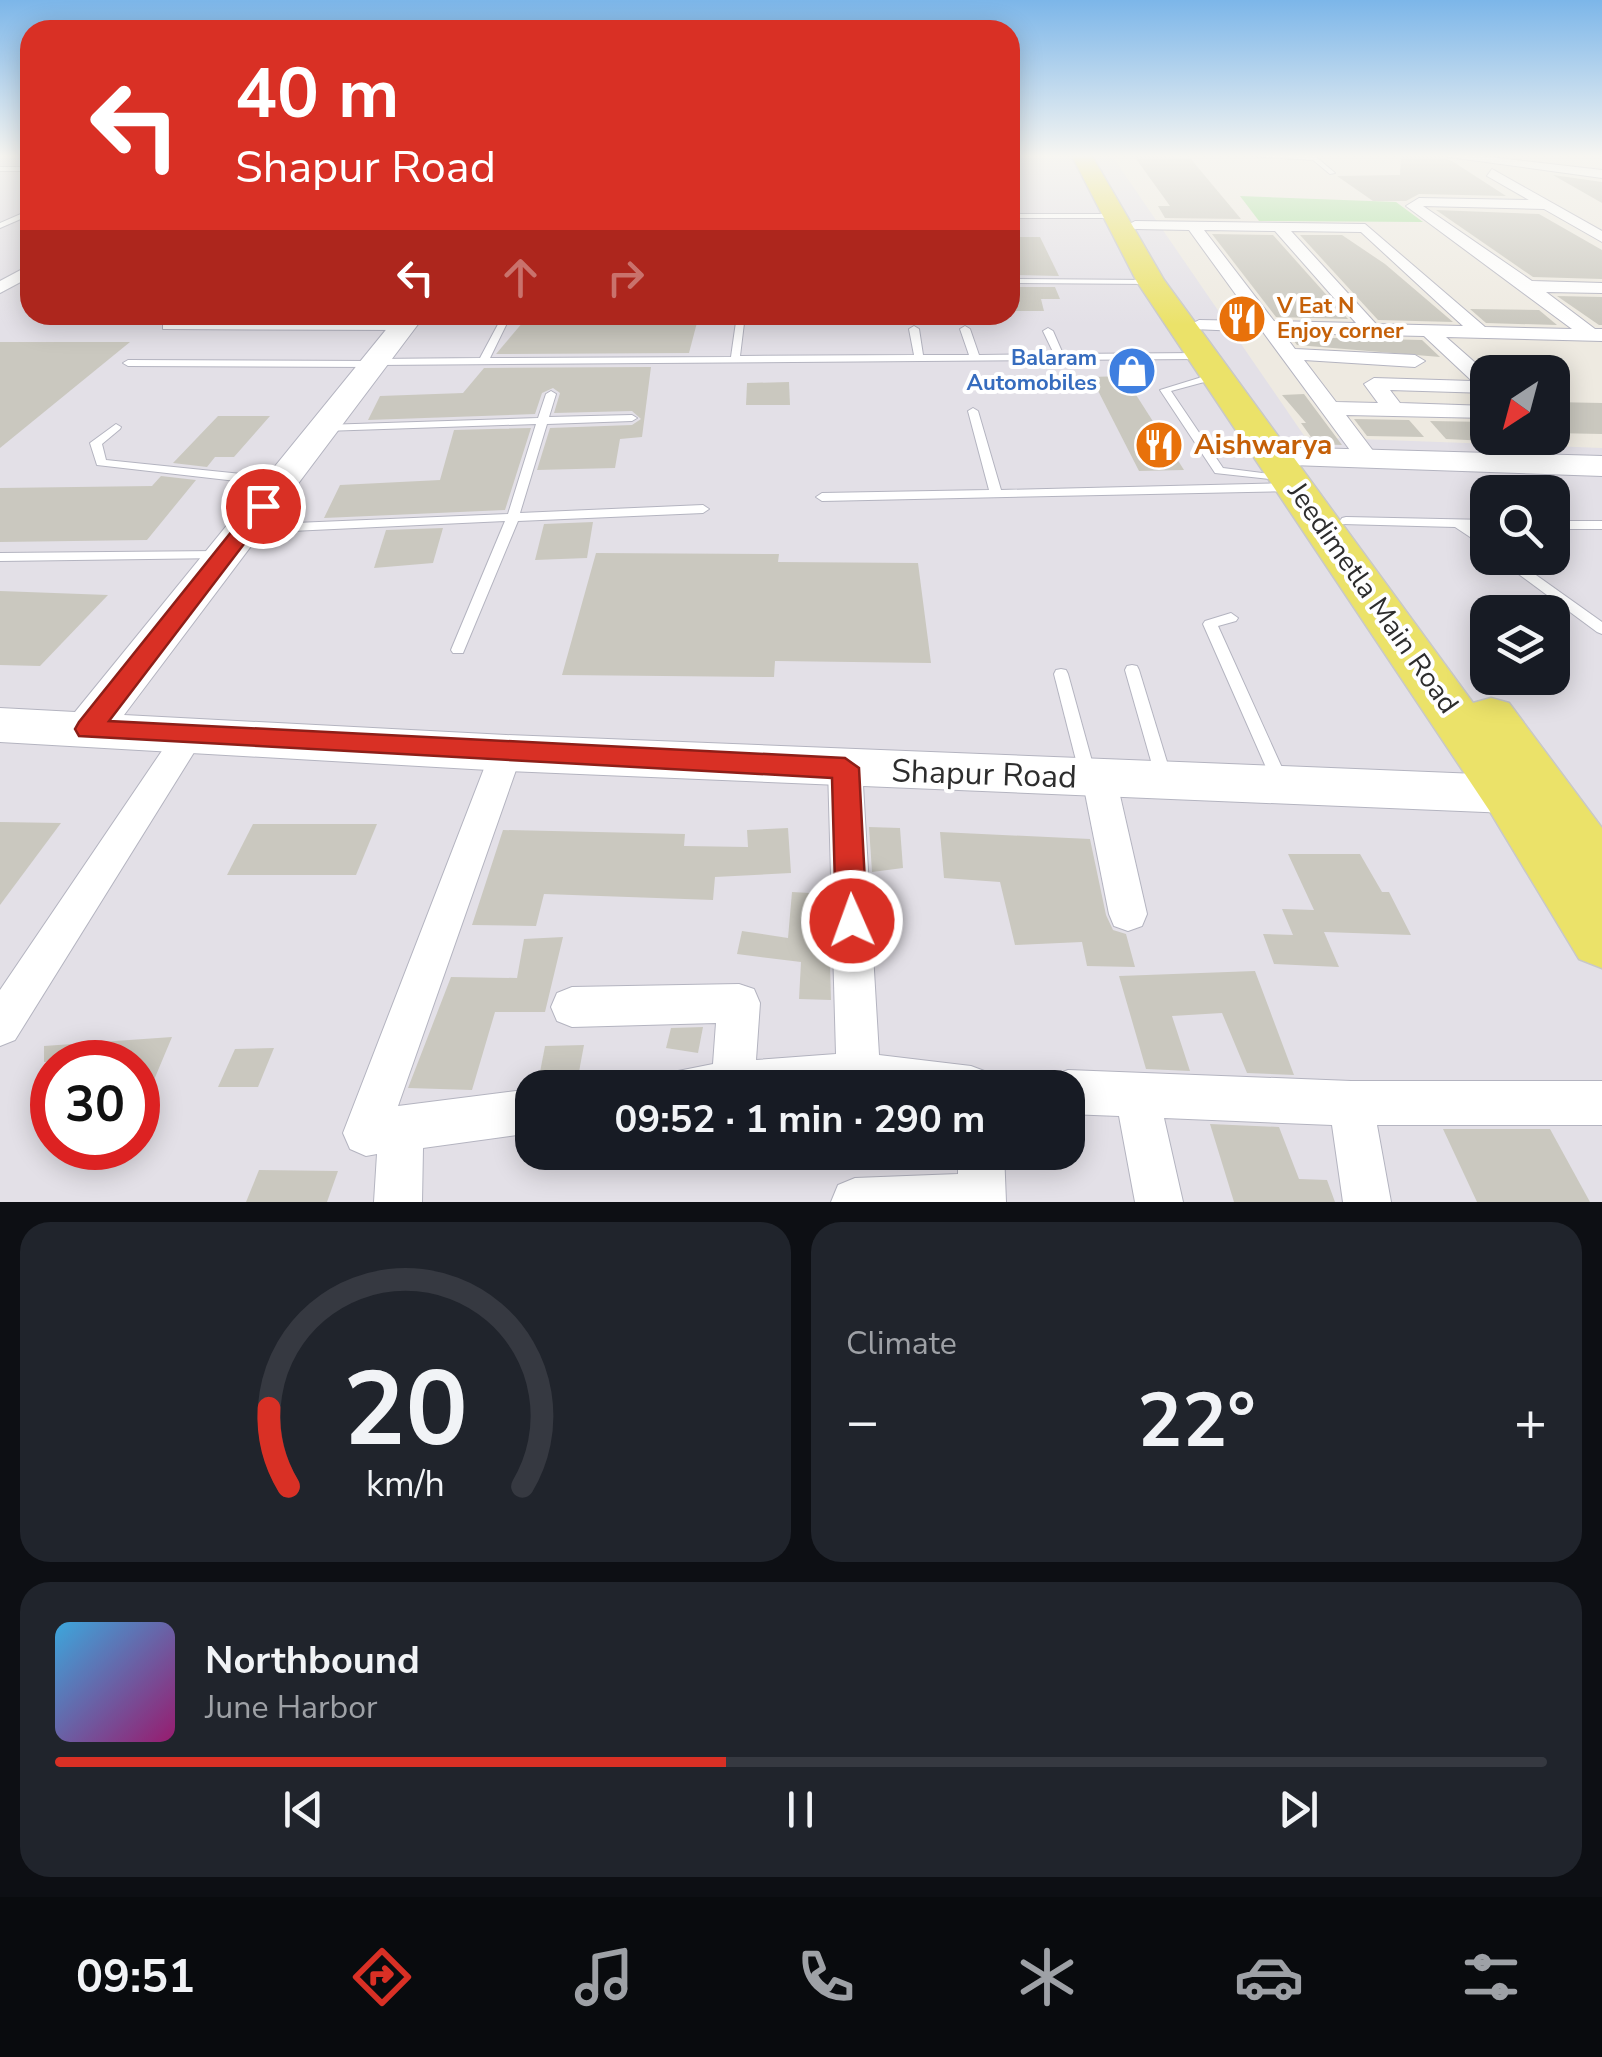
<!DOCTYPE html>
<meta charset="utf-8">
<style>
body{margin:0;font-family:"Nunito Sans",sans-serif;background:#20242c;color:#f1f3f6;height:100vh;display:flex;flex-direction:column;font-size:38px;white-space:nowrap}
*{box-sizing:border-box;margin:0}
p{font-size:32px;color:#9ea1a6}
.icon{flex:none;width:55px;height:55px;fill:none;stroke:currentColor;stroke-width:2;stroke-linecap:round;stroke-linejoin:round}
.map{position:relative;height:1202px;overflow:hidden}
.details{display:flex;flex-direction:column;gap:20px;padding:20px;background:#0d0f14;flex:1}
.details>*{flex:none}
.guide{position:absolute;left:20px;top:20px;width:1000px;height:305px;border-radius:30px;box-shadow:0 5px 25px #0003;background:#d93025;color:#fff;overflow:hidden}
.needle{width:65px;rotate:216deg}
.controls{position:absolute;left:1470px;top:355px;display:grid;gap:20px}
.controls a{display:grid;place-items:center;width:100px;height:100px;border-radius:20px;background:#171b24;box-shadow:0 5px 25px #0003;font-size:50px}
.speed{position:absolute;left:30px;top:1040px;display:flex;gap:20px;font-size:50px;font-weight:700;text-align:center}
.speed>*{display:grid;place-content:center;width:130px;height:130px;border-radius:50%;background:#171b24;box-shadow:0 5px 25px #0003;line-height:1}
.speed .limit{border:15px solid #d22;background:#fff;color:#111}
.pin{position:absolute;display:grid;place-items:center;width:85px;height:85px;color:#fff;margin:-42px;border:5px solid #fff;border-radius:50%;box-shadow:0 2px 10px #0007}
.me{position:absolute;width:110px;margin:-55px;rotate:358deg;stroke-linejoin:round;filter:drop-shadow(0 0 8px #0008)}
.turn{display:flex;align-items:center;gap:35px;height:210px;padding:0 50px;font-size:45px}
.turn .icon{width:130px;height:130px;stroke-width:2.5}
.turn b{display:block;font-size:70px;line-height:85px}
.lanes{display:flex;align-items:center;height:95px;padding:0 50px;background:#0003;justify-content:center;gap:50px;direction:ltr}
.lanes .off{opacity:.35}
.big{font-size:75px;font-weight:700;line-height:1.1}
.details .tile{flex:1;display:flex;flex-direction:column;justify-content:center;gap:15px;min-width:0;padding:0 35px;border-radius:30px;background:#20242c}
.details .dial{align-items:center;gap:0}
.dial svg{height:260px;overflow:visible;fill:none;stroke:#363941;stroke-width:7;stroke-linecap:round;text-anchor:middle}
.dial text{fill:#f1f3f6;stroke:none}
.song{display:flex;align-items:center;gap:30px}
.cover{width:120px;height:120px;border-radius:15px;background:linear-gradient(135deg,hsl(200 70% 55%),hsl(320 70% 35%))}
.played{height:10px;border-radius:5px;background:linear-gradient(90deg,#d93025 45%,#363941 45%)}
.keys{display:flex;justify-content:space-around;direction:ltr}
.heat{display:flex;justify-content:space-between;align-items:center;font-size:55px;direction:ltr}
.details .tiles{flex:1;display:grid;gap:20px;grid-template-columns:1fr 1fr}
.tile:last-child{grid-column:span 2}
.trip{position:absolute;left:515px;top:1070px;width:570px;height:100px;border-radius:30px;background:#171b24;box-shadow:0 5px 25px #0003;font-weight:700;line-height:100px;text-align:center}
.dock{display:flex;height:160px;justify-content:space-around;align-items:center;background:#090b0e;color:#9ea1a6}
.dock .icon{width:70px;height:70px}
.dock .selected{color:#d93025}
.dock b{font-size:45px;color:#f1f3f6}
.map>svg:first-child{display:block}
.industrial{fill:#e3e0e7;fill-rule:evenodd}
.green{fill:#abe1a0}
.building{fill:#cac8bf}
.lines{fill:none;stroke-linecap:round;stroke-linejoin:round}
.lane-casing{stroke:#b4b4c0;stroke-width:2}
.street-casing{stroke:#b4b4c0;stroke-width:2}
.secondary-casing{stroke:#b4b4c0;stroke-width:2}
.primary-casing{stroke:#c8c8c8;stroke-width:3}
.lane{fill:#fff;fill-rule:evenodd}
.street{fill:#fff;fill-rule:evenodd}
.secondary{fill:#fff;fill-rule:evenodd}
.primary{fill:#ebe269;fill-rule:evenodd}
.route{fill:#d93025;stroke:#8d1f18;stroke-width:2.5}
.labels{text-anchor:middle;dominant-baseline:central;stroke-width:8;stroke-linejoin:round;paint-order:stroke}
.far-food-label{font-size:22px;font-weight:bold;fill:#c56008;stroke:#fff;text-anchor:start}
.far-shop-label{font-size:22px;font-weight:bold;fill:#366cbe;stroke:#fff;text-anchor:end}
.food-label{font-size:28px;font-weight:bold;fill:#c56008;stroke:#fff;text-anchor:start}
.street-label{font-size:28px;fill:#2d2d2d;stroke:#fff}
.near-street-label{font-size:32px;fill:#2d2d2d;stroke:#fff}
</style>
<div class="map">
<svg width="1602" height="1202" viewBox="0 0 1602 1202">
<rect width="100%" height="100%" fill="#eeeae1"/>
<path class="industrial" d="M0 156H30V315H1010V156H1112L1305 437 1602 448V1202H0ZM1488 492H1552V558H1488ZM1488 612H1552V678H1488ZM52 1062H138V1148H52ZM532 1088H1068V1152H532Z"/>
<path class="green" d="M1240 196 1396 202 1423 222 1259 221Z"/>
<g class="building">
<path d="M1134 156 1190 158 1241 219 1165 218 1158 206H1170Z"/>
<path d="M1401 156H1438L1452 161 1506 196 1419 194 1406 201H1373L1337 176 1400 175Z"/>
<path d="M1553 175 1602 182V203Z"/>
<path d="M1436 210 1539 214 1602 250V279L1533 277Z"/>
<path d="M1212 234 1273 235 1348 319 1276 317Z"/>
<path d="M1300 235H1342L1385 264 1453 322 1378 320Z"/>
<path d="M1010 237H1040L1059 276 1010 275Z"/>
<path d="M1010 287H1055L1060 299H1041L1044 311H1010Z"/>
<path d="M1557 296 1602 297V325H1599Z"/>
<path d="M1470 309 1539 310 1557 325 1486 323Z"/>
<path d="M529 315H699L689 353 496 354Z"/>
<path d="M1291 337 1422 340 1440 357 1297 345Z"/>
<path d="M0 342H130L0 448Z"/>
<path d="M651 367 642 437 620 439 615 468 537 470 550 428 632 425 641 419 632 411 554 413 560 393 553 388 542 393 535 414 368 420 380 396 463 393 484 368Z"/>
<path d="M1124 376 1184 470 1139 471 1091 377Z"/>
<path d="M789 382 790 405H746L747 383Z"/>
<path d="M1304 394 1342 445 1316 444 1301 423H1306L1282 395Z"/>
<path d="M1552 402 1602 403V434L1552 433Z"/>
<path d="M218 416H270L234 457H215L207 467 173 463Z"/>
<path d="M1354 419 1409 420 1424 437 1367 436Z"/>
<path d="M1430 421 1488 422V441L1446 439Z"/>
<path d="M531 428 505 510 324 518 340 485 440 480 454 430Z"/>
<path d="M161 476 196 480 147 540 0 542V488L152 486Z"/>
<path d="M593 522 587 558 535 560 544 524Z"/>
<path d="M443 528 433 563 374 568 386 530Z"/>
<path d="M596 553 779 554 778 562 918 563 931 663 775 661 774 677 562 675Z"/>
<path d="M0 591 108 595 40 666 0 665Z"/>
<path d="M0 822 61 823 0 905Z"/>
<path d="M253 824H377L356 875H227Z"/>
<path d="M869 827 900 828 903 868 872 872Z"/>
<path d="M788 828 791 873 715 877 713 900 544 894 536 926 472 925 503 830 685 834 684 846 748 847 747 830Z"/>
<path d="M940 832 1090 839 1106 915 1113 930 1126 934 1135 967 1087 966 1082 942 1015 945 1000 882 944 878Z"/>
<path d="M1288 854H1360L1382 892H1389L1411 935 1324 932 1339 967 1274 964 1263 934 1293 935 1282 909 1314 910Z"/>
<path d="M792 892 828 894 831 1000 799 999 801 962 737 954 742 931 788 938Z"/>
<path d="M563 937 545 1012H495L472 1090 408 1088 451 977 517 978 524 939Z"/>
<path d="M1255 971 1294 1075 1247 1073 1222 1013 1172 1016 1190 1071 1146 1069 1119 976Z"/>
<path d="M703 1027 698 1053 666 1048 671 1028Z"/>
<path d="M172 1037 138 1118V1062H44V1046Z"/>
<path d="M584 1045 576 1088H537L545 1046Z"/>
<path d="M274 1048 258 1087H218L235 1049Z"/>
<path d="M1210 1124 1279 1127 1299 1179 1327 1180 1335 1202H1234Z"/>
<path d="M1443 1129H1550L1590 1202H1477Z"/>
<path d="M259 1170 338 1171 327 1202H246Z"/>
</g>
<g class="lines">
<g class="lane-casing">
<g id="lane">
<path d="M1250 156H1315L1335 173 1330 174 1313 160Z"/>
<rect x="0" y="167" width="30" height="4"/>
<path d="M30 210V215L0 228V223Z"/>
<path d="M1010 214H1113L1117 216 1113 218H1010Z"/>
<path d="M1010 279 1151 280 1155 282 1151 284 1010 283Z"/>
<path d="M503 315H511L490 358 731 357 737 315H745L740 356 914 355 909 329 914 326 919 329 923 355H969L960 329 965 326 970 329 979 355 1054 354 1043 331 1048 328 1053 331 1063 354 1200 353 1205 356 1200 359 376 365 372 367 128 366 123 363 128 360 371 361 375 359 480 358Z"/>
<path d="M166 324H403L408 327 403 330 163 329V325Z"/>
<path d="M1215 373 1219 374V378L1171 391 1223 468 1285 476 1289 477V481L1215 473 1160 390Z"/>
<path d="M551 391 556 394 549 417 632 415 637 418 632 421 547 424 520 513 703 505 709 509 703 513 518 521 463 653H453L451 650 505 521 250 533 244 529 250 525 508 514 536 424 324 431 319 428 324 425 538 418 546 394Z"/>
<path d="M973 408 978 411 1001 490 1291 483 1297 487 1291 491 822 501 816 497 822 493 989 490 968 411Z"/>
<path d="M116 424 121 427 120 429 102 444 106 460 280 478 286 482 280 486 97 465 90 443Z"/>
<path d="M1346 517 1488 520V528L1471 527 1488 539V549L1455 527 1342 524 1340 521 1342 518Z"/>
<rect x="1552" y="521" width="50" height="8"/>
<path d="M218 551 223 552 224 555 223 558 0 561V553Z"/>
<path d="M1497 558H1512L1602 622V634L1597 632Z"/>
<path d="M1231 613 1238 618 1236 621 1218 626 1288 781 1286 786 1280 787 1274 786 1272 781 1203 624 1205 621Z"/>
<path d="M1132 665 1137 666 1139 670 1171 775 1169 780 1163 781 1157 780 1155 775 1125 670 1127 666Z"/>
<path d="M1061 669 1066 670 1068 674 1095 772 1093 776 1087 778 1081 776 1079 772 1054 674 1056 670Z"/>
</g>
</g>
<g class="street-casing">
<g id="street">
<path d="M1442 156H1482L1602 170V178Z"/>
<path d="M1492 169 1602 231V242L1544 209 1423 206 1532 281 1602 283V293L1546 292 1595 329H1602V341L1446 337 1488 374V393L1390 390 1400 403 1488 406V418L1346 415 1377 456 1366 463 1358 461 1263 332 1193 329 1190 325 1199 320 1255 321 1189 230 1135 229 1128 225 1135 221 1365 224 1485 327 1572 329 1406 206 1419 198 1529 200 1487 176ZM1204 230 1275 231 1356 323 1274 321ZM1291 231 1361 232 1463 326 1376 324ZM1283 333 1424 336 1472 381 1374 378 1364 384 1378 403 1336 402 1304 360 1415 367 1425 361 1415 355 1295 349Z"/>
<path d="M30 265V277L0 293V281Z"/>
<path d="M187 726 198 730 203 738 198 746 15 1040 0 1046V990L176 730Z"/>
<path d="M506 741 518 744 522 753 398 1106 532 1089V1133L423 1148 422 1202H374L377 1154 366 1156 350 1149 343 1133 490 753 494 744Z"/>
<path d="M845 755 857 759 862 768 879 1055 971 1066 987 1072 993 1088H667L673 1072 713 1064 716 1023 572 1027 557 1021 551 1007 557 993 572 987 739 984 754 989 760 1003 756 1060 836 1054 828 768 833 759Z"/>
<path d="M1099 765 1111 769 1116 778 1147 914 1142 926 1128 931 1114 926 1109 914 1082 778 1087 769Z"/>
<path d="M1068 1070 1351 1081H1602V1125H1377L1391 1202H1343L1332 1125 1164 1118 1183 1202H1135L1119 1116 1068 1114V1088H1048L1052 1076Z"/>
<path d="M958 1152H1004L1006 1202H831L838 1185 855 1178 958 1174Z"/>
</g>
</g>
<g class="secondary-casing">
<g id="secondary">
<path d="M398 315H425L124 715 506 735 1529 776 1547 781 1554 795 1547 809 1529 814 506 771 0 742V708L75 712Z"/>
<path d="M1274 447 1602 456V476L1262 464 1258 457Z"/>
</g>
</g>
<g class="primary-casing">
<path id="primary" d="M1072 156H1092L1164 280 1473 703 1491 698 1509 703 1602 828V968L1579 959 1489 810 1137 282Z"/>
</g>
<use href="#lane" class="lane"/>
<use href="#street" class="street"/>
<use href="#secondary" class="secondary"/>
<use href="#primary" class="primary"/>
</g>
<linearGradient id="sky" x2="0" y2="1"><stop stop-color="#7cb6e9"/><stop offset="0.48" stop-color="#f7f6f2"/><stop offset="1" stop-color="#f7f6f2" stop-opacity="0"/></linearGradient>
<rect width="1602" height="325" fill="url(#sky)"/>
<path class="route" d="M263 499 273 506 109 721 845 758 859 768 867 921 863 931 852 935 840 931 836 921 832 778 79 736 75 729 79 722 256 501Z"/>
<defs>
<g id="restaurant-disc" transform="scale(2.5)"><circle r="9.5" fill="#e8710a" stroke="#fff"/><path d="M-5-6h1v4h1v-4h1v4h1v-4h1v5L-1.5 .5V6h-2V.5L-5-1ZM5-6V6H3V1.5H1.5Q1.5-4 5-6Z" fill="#fff"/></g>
<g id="shop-disc" transform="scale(2.5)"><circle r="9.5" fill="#3f7fe0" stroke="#fff"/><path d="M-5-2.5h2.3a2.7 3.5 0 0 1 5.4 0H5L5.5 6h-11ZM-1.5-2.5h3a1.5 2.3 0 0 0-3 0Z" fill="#fff"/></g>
</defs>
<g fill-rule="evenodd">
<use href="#restaurant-disc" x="1242" y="319"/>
<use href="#shop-disc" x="1132" y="371"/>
<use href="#restaurant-disc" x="1159" y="445"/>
</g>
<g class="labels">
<g class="far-food-label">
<text x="1277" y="306">V Eat N<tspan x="1277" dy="25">Enjoy corner</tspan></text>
</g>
<g class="far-shop-label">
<text x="1097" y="358">Balaram<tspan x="1097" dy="25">Automobiles</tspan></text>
</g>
<g class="food-label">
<text x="1194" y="445">Aishwarya</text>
</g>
<g class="street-label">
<text transform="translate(1373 598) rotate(55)">Jeedimetla Main Road</text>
</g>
<g class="near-street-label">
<text transform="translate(984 774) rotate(2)">Shapur Road</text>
</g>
</g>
</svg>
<div class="controls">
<a><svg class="needle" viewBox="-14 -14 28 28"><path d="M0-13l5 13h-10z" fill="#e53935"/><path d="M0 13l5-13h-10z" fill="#9ea1a6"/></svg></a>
<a><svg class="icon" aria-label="search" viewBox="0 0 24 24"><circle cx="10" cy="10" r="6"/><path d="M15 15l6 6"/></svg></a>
<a><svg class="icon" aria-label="layers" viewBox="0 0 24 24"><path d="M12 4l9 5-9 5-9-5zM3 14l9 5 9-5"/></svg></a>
</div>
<div class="speed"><div class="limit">30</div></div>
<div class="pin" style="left:263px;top:506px;background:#d93025"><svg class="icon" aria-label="arrive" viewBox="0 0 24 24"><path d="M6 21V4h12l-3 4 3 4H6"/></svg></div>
<svg class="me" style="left:852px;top:921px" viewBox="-20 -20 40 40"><circle r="17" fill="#d93025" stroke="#fff" stroke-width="3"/><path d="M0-11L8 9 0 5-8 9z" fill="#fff"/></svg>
<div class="trip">09:52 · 1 min · 290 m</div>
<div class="guide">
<div class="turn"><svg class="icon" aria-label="left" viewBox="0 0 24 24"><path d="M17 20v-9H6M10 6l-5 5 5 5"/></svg><div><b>40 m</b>Shapur Road</div></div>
<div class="lanes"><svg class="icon" aria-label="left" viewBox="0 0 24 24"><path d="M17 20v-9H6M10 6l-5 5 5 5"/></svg><svg class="icon off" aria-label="ahead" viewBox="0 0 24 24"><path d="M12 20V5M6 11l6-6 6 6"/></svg><svg class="icon off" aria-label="right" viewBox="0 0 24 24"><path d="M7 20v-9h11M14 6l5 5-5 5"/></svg></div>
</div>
</div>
<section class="details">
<div class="tiles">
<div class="tile dial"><svg viewBox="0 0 100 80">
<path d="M14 69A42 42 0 1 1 86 69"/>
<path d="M14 69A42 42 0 0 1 8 45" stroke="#d93025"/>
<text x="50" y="56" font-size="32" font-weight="700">20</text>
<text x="50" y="72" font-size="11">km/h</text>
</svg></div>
<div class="tile"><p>Climate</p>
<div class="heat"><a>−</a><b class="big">22°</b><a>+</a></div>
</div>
<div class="tile">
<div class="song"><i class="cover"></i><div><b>Northbound</b><p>June Harbor</p></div></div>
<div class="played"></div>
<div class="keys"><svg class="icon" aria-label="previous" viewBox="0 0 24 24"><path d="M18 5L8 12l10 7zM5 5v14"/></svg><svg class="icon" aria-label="pause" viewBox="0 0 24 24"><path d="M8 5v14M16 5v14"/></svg><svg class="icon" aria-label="next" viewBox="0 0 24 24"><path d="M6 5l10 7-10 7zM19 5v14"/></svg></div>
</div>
</div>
</section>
<nav class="dock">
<b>09:51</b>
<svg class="icon selected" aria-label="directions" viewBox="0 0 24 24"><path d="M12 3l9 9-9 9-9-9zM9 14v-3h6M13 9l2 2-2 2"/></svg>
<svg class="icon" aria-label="music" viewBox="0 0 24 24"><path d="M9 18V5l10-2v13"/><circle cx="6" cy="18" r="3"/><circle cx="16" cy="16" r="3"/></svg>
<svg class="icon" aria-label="phone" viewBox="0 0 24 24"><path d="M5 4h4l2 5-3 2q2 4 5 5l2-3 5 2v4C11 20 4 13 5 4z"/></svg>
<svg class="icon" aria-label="climate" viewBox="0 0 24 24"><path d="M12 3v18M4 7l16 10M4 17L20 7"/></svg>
<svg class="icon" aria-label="car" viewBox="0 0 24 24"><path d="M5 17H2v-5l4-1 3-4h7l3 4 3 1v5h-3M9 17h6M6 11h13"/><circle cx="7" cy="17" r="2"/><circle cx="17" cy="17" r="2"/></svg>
<svg class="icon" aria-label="filters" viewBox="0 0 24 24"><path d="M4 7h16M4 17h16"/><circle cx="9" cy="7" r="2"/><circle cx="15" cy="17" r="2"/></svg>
</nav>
